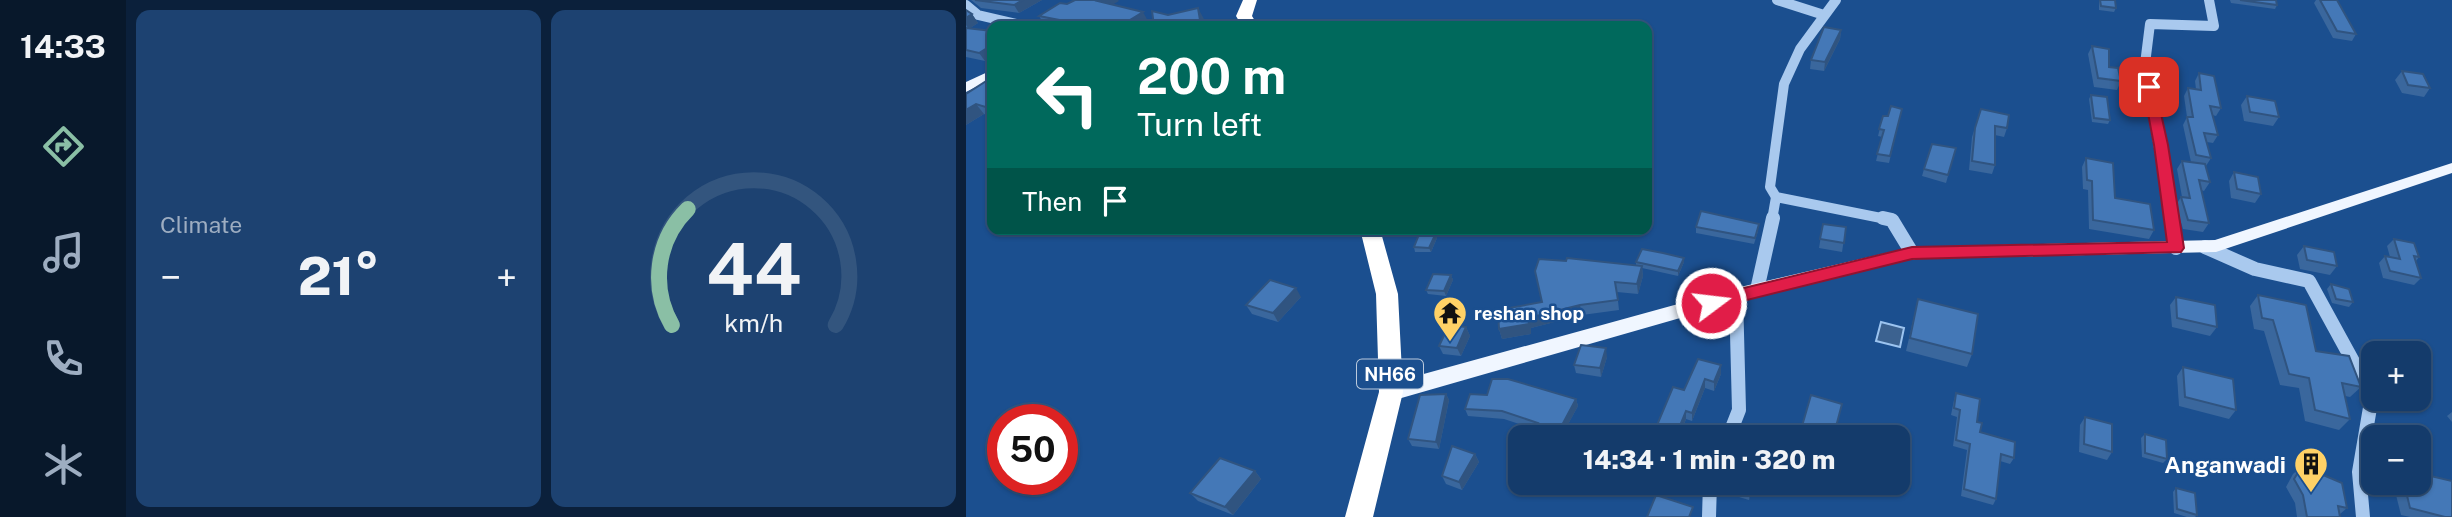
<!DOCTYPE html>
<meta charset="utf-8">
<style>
body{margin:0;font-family:"Public Sans",sans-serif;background:#1d4271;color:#f1f3f6;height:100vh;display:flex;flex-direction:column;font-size:26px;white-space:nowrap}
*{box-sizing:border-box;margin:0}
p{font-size:23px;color:#9dadc1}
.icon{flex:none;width:38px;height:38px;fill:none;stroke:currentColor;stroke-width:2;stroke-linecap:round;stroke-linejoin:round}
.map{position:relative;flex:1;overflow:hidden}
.drawer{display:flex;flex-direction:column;gap:10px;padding:10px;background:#0b203b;width:840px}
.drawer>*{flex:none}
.banner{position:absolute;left:21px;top:21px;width:665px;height:214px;border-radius:14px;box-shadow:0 2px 5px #0004,0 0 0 2px #33557e;background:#00695c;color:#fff;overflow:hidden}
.fabs{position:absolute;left:1395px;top:341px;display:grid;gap:14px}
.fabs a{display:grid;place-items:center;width:70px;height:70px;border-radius:14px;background:#143b6b;box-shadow:0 2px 5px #0004,0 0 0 2px #33557e;font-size:35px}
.speed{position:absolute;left:21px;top:404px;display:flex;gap:14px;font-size:35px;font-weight:700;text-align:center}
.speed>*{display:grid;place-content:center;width:91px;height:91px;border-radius:50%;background:#143b6b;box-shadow:0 2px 5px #0004,0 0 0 2px #33557e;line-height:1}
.speed .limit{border:10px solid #d22;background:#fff;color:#111}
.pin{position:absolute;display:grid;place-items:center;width:60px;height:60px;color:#fff;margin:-30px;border-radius:14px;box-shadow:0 4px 10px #0006}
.me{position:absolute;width:77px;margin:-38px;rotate:75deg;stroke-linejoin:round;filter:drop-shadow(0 0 5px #0008)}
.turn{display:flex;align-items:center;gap:24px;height:147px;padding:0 35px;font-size:32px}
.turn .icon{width:91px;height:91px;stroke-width:2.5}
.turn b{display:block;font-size:49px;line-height:60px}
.then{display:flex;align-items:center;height:66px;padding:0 35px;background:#0003;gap:14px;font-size:26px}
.big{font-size:52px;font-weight:800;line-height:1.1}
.drawer .card{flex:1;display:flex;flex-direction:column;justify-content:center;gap:10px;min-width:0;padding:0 24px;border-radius:14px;background:#1d4271}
.drawer .dial{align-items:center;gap:0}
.dial svg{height:182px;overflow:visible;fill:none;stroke:#33557e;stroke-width:7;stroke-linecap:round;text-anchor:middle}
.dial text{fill:#f1f3f6;stroke:none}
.heat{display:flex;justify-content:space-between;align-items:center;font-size:38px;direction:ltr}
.drawer .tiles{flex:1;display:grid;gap:10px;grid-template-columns:repeat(2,1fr)}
.trip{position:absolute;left:542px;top:425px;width:402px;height:70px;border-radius:14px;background:#143b6b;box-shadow:0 2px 5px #0004,0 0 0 2px #33557e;font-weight:800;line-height:70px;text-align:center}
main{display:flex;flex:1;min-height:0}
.dock{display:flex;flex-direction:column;width:126px;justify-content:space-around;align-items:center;background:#08182b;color:#9dadc1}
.dock .icon{width:49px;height:49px}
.dock .active{color:#8abfa5}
.dock b{font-size:32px;color:#f1f3f6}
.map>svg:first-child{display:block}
.water{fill:#3c6290;stroke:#9cc4f0;stroke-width:2}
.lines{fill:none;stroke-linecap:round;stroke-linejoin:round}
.minor-far1{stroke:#a9c9ee;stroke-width:10}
.minor{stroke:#a9c9ee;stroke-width:14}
.major{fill:#f0f6ff;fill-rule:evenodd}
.highway{fill:#fff;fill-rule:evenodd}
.wall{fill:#3a679d}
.shaded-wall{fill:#305480}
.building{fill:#4478b7;stroke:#305480;stroke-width:2}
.route{fill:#e11d48;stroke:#92132f;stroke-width:2}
.labels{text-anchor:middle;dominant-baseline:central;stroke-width:5;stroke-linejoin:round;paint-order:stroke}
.shield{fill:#1b4f8f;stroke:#bbcadd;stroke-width:2}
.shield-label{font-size:18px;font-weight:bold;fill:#fff}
.poi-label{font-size:19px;font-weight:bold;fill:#fff;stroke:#1b4f8f;text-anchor:start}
.near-poi-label{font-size:23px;font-weight:bold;fill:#fff;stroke:#1b4f8f;text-anchor:end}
</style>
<main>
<nav class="dock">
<b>14:33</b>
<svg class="icon active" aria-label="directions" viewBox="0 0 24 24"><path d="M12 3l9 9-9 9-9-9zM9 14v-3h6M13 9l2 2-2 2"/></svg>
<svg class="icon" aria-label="music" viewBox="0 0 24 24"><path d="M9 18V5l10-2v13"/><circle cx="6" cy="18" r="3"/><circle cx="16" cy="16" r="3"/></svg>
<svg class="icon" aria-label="phone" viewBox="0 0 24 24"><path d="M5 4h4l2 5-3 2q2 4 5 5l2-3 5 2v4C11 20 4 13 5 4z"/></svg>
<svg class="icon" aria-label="climate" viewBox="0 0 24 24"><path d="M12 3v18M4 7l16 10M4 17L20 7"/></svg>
</nav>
<section class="drawer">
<div class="tiles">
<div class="card"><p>Climate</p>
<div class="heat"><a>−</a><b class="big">21°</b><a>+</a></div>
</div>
<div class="card dial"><svg viewBox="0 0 100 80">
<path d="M14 69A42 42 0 1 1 86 69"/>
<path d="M14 69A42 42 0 0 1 21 18" stroke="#8abfa5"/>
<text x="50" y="56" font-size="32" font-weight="700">44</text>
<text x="50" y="72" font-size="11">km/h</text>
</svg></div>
</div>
</section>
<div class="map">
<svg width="1486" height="517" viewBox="0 0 1486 517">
<rect width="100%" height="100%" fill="#1b4f8f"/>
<path class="water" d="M915 322 938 328 934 347 910 341Z"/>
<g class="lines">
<g class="minor-far1">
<path d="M811 0 858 15"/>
<path d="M870 0 834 49 818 84 804 187 810 197 925 220"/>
<path d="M0 5 12 15 59 26"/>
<path d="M806 220 810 197"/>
<path d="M1205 220 1179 64 1184 24 1248 26 1243 0"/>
</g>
<g class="minor">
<path d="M917 218 926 220 946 253"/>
<path d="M1205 218 1210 248"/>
<path d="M1239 247 1289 269 1343 281 1406 396 1393 472 1397 517"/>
<path d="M791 290 807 218"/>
<path d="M762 438 773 410 770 295"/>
<path d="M743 517 744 483"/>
</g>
<g class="major">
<path d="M26 70V79L0 92V82Z"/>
<path d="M1486 163V173L1250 252 946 259 770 302 425 401 418 398 415 392 418 386 425 383 770 288 946 247 1249 240Z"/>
</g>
<g class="highway">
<path d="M277 0H291L286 16 292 26H276L270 16Z"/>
<path d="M394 229H414L432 294 437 392 407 517H379L413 392 410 294Z"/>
</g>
</g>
<g class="wall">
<path d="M5 0H76L53 13 15 8Z"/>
<path d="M109 0H152L146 5 182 21 173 26H89L78 24 73 16 101 4Z"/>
<path d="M1133 0H1149L1150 8 1148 12 1133 10Z"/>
<path d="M1264 0H1310L1311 5 1309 9 1265 3Z"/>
<path d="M1350 0H1371L1390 34 1386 41 1367 38 1348 3Z"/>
<path d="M0 10 6 14 12 23 4 28 26 31V56L19 61 0 57Z"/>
<path d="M875 30 874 39 858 71 844 69 845 60Z"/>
<path d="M1126 46 1155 81 1151 90 1128 87 1122 54Z"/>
<path d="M1436 71 1464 88 1458 97 1436 93 1429 80Z"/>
<path d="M1233 73 1255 108 1250 116 1246 115 1252 135 1247 143 1241 142 1245 158 1240 166 1244 182 1238 191 1235 190 1243 223 1237 232 1217 229 1210 205 1215 197H1216L1211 169 1216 161 1225 162 1217 125 1221 117 1218 96 1222 88 1230 89 1229 81Z"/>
<path d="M26 78V117L18 114 0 125V94Z"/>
<path d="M1125 95 1144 120 1142 124 1126 122 1123 99Z"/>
<path d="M1281 96 1313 117 1307 126 1278 121 1275 105Z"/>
<path d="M936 109 923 163 910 161 916 137 912 136 917 116H922Z"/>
<path d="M1015 109 1041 128 1038 137 1029 135V165L1026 174 1003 170 1006 137Z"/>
<path d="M990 148 980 183 956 176 958 169Z"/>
<path d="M1120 158 1149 198 1188 230 1183 239 1123 229 1122 190 1117 189 1116 167Z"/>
<path d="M1268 172 1295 194 1289 203 1265 198 1263 181Z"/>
<path d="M857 224 880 227 876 252 853 248Z"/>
<path d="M730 227 792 231 788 244 730 233Z"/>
<path d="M470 233 471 238 465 252H449L448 247Z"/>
<path d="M1428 239 1453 257 1450 261 1455 278 1448 285 1417 278 1413 263 1419 256 1424 257 1421 246Z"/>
<path d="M1338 246 1371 266 1364 275 1334 269 1331 255Z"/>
<path d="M718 258V262L712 276 676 268 677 276 672 294 651 292 653 310 616 315 565 328V334L536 339 533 329 576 302 600 261 670 265V262Z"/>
<path d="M485 275 487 280 480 296 462 294 460 290Z"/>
<path d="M1365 284 1387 302 1383 307 1366 303 1361 289Z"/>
<path d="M1292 295 1350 351 1395 387 1384 397 1379 396 1384 419 1373 430 1339 421 1333 388 1314 385 1298 331 1288 329 1284 306Z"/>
<path d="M335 297 312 322 286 314 280 305Z"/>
<path d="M1210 297 1251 327 1244 336 1206 327 1204 305Z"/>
<path d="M952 299 1006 354 1001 367 940 351Z"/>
<path d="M500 327 504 336 495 356 477 354 473 346Z"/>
<path d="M641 357 635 377 610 373 608 365Z"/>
<path d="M755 365V374L748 391 739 388 726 421 720 419 713 438H686L718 390Z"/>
<path d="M1217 367 1270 410 1263 419 1213 406 1211 376Z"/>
<path d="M990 393 1011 422 1014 432 1048 458 1044 464 1034 461 1030 499 1027 505 995 496 1001 450 987 446 991 417 985 415 988 400Z"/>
<path d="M480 394 483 400 473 449 446 446 442 439Z"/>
<path d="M610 399 612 406 601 426 568 429 538 419 502 416 499 409Z"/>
<path d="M1486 412V422L1481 416Z"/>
<path d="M1119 417 1146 452 1141 460 1113 452 1114 425Z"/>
<path d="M834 433 867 438H833Z"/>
<path d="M1179 434 1201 459 1197 463 1176 457 1175 438Z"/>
<path d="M509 454 513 462 496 490 480 484 476 476Z"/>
<path d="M1336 466 1381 508 1374 514V517H1331L1329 503 1320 487 1327 474Z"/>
<path d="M289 471 295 479 267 515 232 501 224 493Z"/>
<path d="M754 483H788L783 500 753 491Z"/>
<path d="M837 483H865L863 492 837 484Z"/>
<path d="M1427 483H1452L1486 517H1444L1435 515Z"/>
<path d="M1210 488 1231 515 1229 517H1221L1208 513 1207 492Z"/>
</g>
<g class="shaded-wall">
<path d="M57 0H76L53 13 48 5Z"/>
<path d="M135 0H152L153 1 137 10 132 1Z"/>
<path d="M232 8 239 21V26H235Z"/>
<path d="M177 12 182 21 173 26H154Z"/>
<path d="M6 14 12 23 3 29 0 25V18Z"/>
<path d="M875 30 874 39 858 71 859 62Z"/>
<path d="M26 45V56L19 61 13 53Z"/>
<path d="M10 104 18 114 0 125V110Z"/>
<path d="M470 233 471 238 465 252 463 248Z"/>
<path d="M718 258V262L712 276V271Z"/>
<path d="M676 266 677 276 672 294 671 284Z"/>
<path d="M485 275 487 280 480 296 478 291Z"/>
<path d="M330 288 335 297 312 322 307 313Z"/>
<path d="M614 305 616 315 565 328V334L536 339 533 329 562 318Z"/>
<path d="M500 327 504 336 495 356 491 348Z"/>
<path d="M640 348 641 357 635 377 634 368Z"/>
<path d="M755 365V374L748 391V382Z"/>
<path d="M739 379V388L726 421V413Z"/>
<path d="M480 394 483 400 473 449 470 442Z"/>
<path d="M610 399 612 406 598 432 596 425Z"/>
<path d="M720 411V419L713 438H709Z"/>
<path d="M509 454 513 462 496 490 493 482Z"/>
<path d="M289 471 295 479 267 515 259 507Z"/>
<path d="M786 483H788L783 500V493Z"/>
</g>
<g class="building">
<path d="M9 0H57L48 5Z"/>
<path d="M109 0H135L132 1 177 12 154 26H124L73 16 94 3 101 4Z"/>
<path d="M1134 0H1149L1150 8 1135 6Z"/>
<path d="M1274 0H1310L1311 5Z"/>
<path d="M1354 0H1371L1390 34 1371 31Z"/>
<path d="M232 8 235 26H188L186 11 202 15Z"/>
<path d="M0 10 6 14 0 18Z"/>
<path d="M858 27 875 30 859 62 845 60Z"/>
<path d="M0 28 26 31V45L13 53 0 50Z"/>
<path d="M1126 46 1143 49V67L1152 68 1155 81 1132 78Z"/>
<path d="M1436 71 1457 74 1464 88 1442 85Z"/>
<path d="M1233 73 1248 76 1255 108 1244 106 1252 135 1238 133 1245 158 1230 155 1221 117H1227L1222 88 1235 90Z"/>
<path d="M25 78H26V109L10 104 0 110V94Z"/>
<path d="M1125 95 1141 97 1144 120 1128 118Z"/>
<path d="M1281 96 1309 101 1313 117 1284 112Z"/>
<path d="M925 106 936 109 924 156 911 154 918 130 913 129 917 116H922Z"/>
<path d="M1015 109 1043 115 1041 128 1029 126V165L1006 161 1009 128Z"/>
<path d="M966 144 990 148 982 175 958 169Z"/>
<path d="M1120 158 1147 163 1149 198 1184 204 1188 230 1127 220 1126 181 1121 180Z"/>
<path d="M1216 161 1239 164 1244 182 1233 180 1243 223 1222 220 1215 197 1224 198Z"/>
<path d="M1268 172 1292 177 1295 194 1271 189Z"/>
<path d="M735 211 793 224 789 238 730 227Z"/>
<path d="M857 224 880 227 878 243 854 239Z"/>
<path d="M454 232 470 233 463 248 448 247Z"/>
<path d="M1428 239 1448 243 1453 257 1448 256 1455 278 1424 271 1419 256 1434 259Z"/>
<path d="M1338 246 1368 252 1371 266 1341 260Z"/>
<path d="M676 249 697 253 718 258 712 271 670 262Z"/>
<path d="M601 258 676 266 671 284 649 282 652 300 614 305 562 318 563 324 533 329 532 310 576 302 569 271 573 259 600 261Z"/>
<path d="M467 274 485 275 478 291 460 290Z"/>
<path d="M304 280 330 288 307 313 280 305Z"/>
<path d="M1365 284 1383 289 1387 302 1370 299Z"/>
<path d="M1292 295 1340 305 1350 351 1383 356 1395 387 1376 383 1384 419 1349 410 1343 378 1323 374 1307 320 1296 318Z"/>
<path d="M1210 297 1249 305 1251 327 1211 318Z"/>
<path d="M952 299 1012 314 1006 354 944 338Z"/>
<path d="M483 325 500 327 491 348 473 346Z"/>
<path d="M615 345 640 348 634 368 608 365Z"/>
<path d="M732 359 755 365 748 382 739 379 726 413 720 411 709 438 686 437 707 387 718 390Z"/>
<path d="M1217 367 1267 379 1270 410 1219 397Z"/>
<path d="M526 379H542L610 399 596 425 637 436 636 438H563L572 423 536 411 499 409 504 394 521 395Z"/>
<path d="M990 393 1014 399 1011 422 1016 423 1014 432 1049 442 1048 458 1035 454 1030 499 998 489 1004 444 990 440 994 410 988 408Z"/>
<path d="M480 394 470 442 442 439 454 395Z"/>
<path d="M845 395 876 404 867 438H849L834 433Z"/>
<path d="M1119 417 1146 424V452L1118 444Z"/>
<path d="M1179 434 1200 440 1201 459 1179 453Z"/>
<path d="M486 446 509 454 493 482 476 476Z"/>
<path d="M254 458 289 471 259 507 224 493Z"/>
<path d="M1336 466 1376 483 1381 508 1372 506 1374 517H1341L1337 495 1328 479Z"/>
<path d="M1452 473 1486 481V517H1479L1444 508 1438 483H1452Z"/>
<path d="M754 483H786L783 493Z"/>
<path d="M1210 488 1229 493 1231 515 1211 509Z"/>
<path d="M690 495 727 507 723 517H681Z"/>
</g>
<path class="route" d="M1183 83 1189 87 1202 145 1218 248 1215 252 946 259 745 309 737 303 745 296 946 247 1201 242 1188 145 1177 87Z"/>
<defs>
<g id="temple-pin" transform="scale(1.75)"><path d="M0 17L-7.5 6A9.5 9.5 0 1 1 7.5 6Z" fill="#ffd166" stroke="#1b4f8f"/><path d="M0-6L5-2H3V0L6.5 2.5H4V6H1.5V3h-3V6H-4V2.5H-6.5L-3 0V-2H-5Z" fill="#111"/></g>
<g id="building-pin" transform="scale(1.75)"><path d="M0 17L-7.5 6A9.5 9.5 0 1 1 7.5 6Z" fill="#ffd166" stroke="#1b4f8f"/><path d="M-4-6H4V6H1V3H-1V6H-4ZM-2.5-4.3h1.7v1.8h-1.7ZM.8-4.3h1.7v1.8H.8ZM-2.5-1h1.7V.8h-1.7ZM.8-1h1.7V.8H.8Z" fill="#111"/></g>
</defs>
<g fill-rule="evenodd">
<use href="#temple-pin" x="484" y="313"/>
<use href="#building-pin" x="1345" y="464"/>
</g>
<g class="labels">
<rect class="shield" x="391" y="359.5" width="66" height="29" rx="5"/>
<g class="shield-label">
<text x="424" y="374">NH66</text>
</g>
<g class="poi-label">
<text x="508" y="313">reshan shop</text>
</g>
<g class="near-poi-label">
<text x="1320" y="464">Anganwadi</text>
</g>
</g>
</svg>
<div class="fabs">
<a>+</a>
<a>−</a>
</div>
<div class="speed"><div class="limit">50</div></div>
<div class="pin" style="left:1183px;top:87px;background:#d93025"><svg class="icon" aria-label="arrive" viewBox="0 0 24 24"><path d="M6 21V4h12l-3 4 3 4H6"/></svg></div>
<svg class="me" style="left:745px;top:303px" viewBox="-20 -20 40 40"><circle r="17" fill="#e11d48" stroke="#fff" stroke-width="3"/><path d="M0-11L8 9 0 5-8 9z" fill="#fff"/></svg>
<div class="trip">14:34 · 1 min · 320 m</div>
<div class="banner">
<div class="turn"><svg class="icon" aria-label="left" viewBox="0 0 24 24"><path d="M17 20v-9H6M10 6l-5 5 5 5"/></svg><div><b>200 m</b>Turn left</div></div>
<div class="then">Then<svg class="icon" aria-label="arrive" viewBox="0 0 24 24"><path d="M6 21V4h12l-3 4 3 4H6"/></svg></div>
</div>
</div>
</main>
